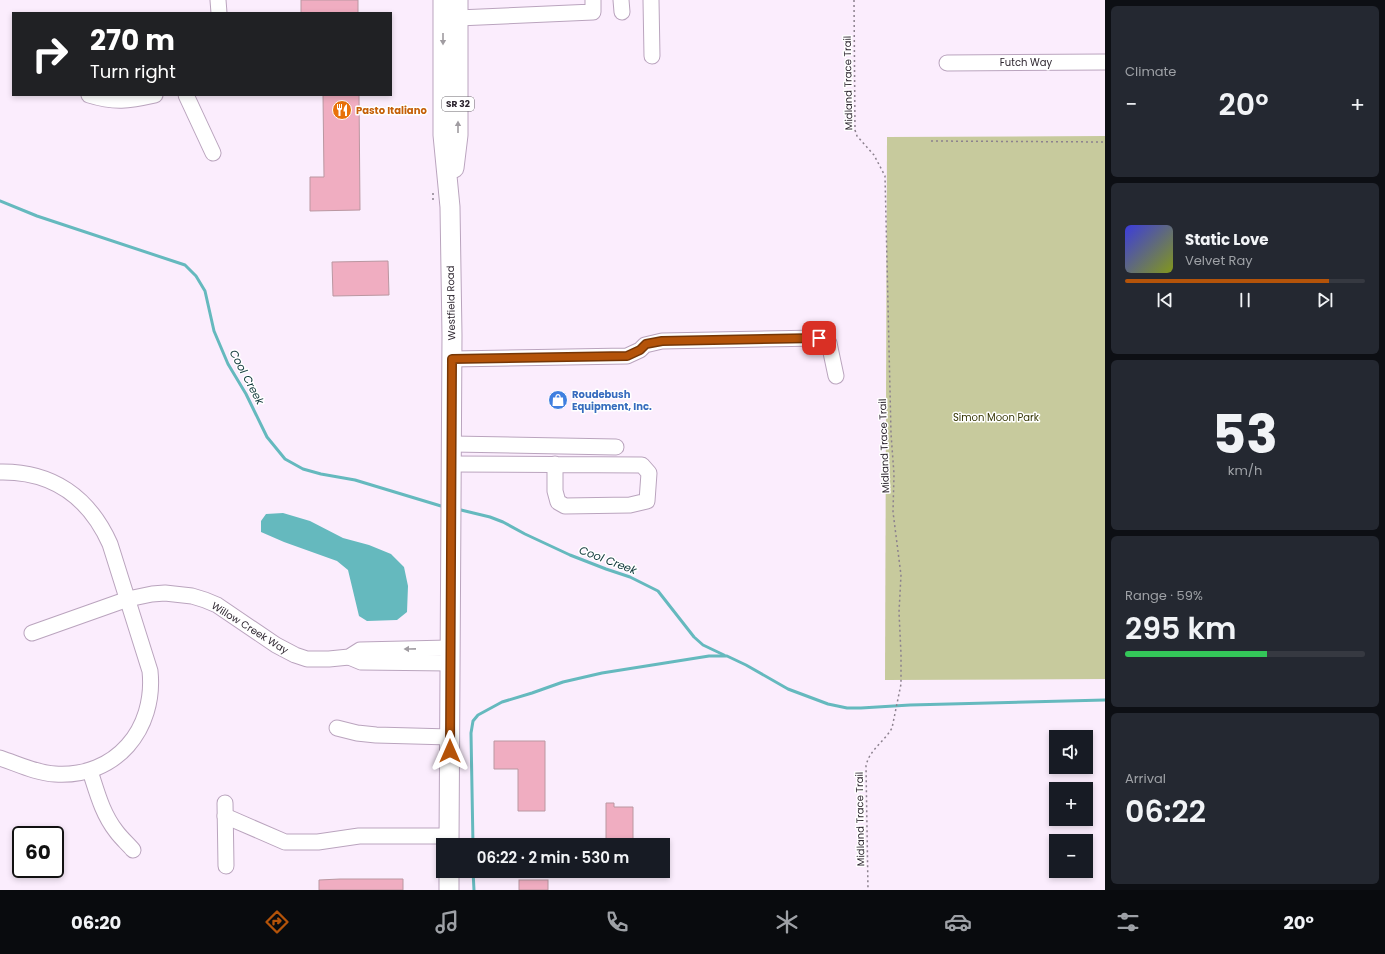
<!DOCTYPE html>
<meta charset="utf-8">
<style>
body{margin:0;font-family:Poppins,sans-serif;background:#242831;color:#f1f3f6;height:100vh;display:flex;flex-direction:column;font-size:15px;white-space:nowrap}
*{box-sizing:border-box;margin:0}
p{font-size:13px;color:#9ea1a6}
.icon{flex:none;width:22px;height:22px;fill:none;stroke:currentColor;stroke-width:2;stroke-linecap:round;stroke-linejoin:round}
.map{position:relative;flex:1;overflow:hidden}
.side{display:flex;flex-direction:column;gap:6px;padding:6px;background:#0d0f14;width:280px}
.side>*{flex:none}
.banner{position:absolute;left:12px;top:12px;width:380px;height:84px;border-radius:0px;box-shadow:0 2px 6px #0003;background:#202124;color:#fff;overflow:hidden}
.controls{position:absolute;left:1049px;top:730px;display:grid;gap:8px}
.controls a{display:grid;place-items:center;width:44px;height:44px;border-radius:0px;background:#171b24;box-shadow:0 2px 6px #0003;font-size:20px}
.speed{position:absolute;left:12px;top:826px;display:flex;gap:8px;font-size:20px;font-weight:700;text-align:center}
.speed>*{display:grid;place-content:center;width:52px;height:52px;border-radius:50%;background:#171b24;box-shadow:0 2px 6px #0003;line-height:1}
.speed .limit{border:2px solid #111;border-radius:6px;background:#fff;color:#111}
.pin{position:absolute;display:grid;place-items:center;width:34px;height:34px;color:#fff;margin:-17px;border-radius:8px;box-shadow:0 2px 6px #0006}
.me{position:absolute;width:44px;margin:-22px;rotate:0deg;stroke-linejoin:round;filter:drop-shadow(0 0 3px #0008)}
.turn{display:flex;align-items:center;gap:14px;height:84px;padding:0 12px;font-size:18px}
.turn .icon{width:52px;height:52px;stroke-width:2.5}
.turn b{display:block;font-size:28px;line-height:34px}
.big{font-size:30px;font-weight:600;line-height:1.1}
.side .card{flex:1;display:flex;flex-direction:column;justify-content:center;gap:6px;min-width:0;padding:0 14px;border-radius:6px;background:#242831}
.side .dial{align-items:center;gap:0}
.dial b{font-size:52px;line-height:1}
.song{display:flex;align-items:center;gap:12px}
.cover{width:48px;height:48px;border-radius:6px;background:linear-gradient(135deg,hsl(240 70% 55%),hsl(70 70% 35%))}
.played{height:4px;border-radius:2px;background:linear-gradient(90deg,#b45309 85%,#363941 85%)}
.keys{display:flex;justify-content:space-around;direction:ltr}
.heat{display:flex;justify-content:space-between;align-items:center;font-size:22px;direction:ltr}
.charge{height:6px;border-radius:3px;background:linear-gradient(90deg,#34c759 59%,#363941 0)}
.trip{position:absolute;left:436px;top:838px;width:234px;height:40px;border-radius:0px;background:#171b24;box-shadow:0 2px 6px #0003;font-weight:600;line-height:40px;text-align:center}
.tab-bar{display:flex;height:64px;justify-content:space-around;align-items:center;background:#090b0e;color:#9ea1a6}
.tab-bar .icon{width:28px;height:28px}
.tab-bar .active{color:#b45309}
.tab-bar b{font-size:18px;color:#f1f3f6}
main{display:flex;flex:1;min-height:0}
.map>svg:first-child{display:block}
.green{fill:#c7ca9d}
.water{fill:#65b9be}
.lines{fill:none;stroke-linecap:round;stroke-linejoin:round}
.stream{stroke:#65b9be;stroke-width:3}
.building{fill:#f0adc1;stroke:#ba97a1}
.minor-casing{stroke:#baa4be;stroke-width:17}
.major-casing{stroke:#baa4be;stroke-width:21}
.path{stroke:#8c818e;stroke-width:1.5;stroke-dasharray:2 3;stroke-linecap:butt}
.minor{stroke:#fff;stroke-width:15}
.major{stroke:#fff;stroke-width:19}
.oneway{fill:#a09ca1}
.route-casing{stroke:#753606;stroke-width:10}
.route{stroke:#b45309;stroke-width:7}
.labels{text-anchor:middle;dominant-baseline:central;stroke-width:3;stroke-linejoin:round;paint-order:stroke}
.shield{fill:#fff;stroke:#6b666d;stroke-width:1}
.shield-label{font-size:9px;font-weight:bold;fill:#2c242e}
.street-label{font-size:10px;fill:#2c242e;stroke:#fff}
.food-label{font-size:10px;font-weight:bold;fill:#c56008;stroke:#fff;text-anchor:start}
.shop-label{font-size:10px;font-weight:bold;fill:#366cbe;stroke:#fff;text-anchor:start}
.park-label{font-size:10px;fill:#343503;stroke:#fff}
.water-label{font-size:11px;font-style:italic;fill:#10393b;stroke:#fff}
</style>
<main>
<div class="map">
<svg width="1105" height="890" viewBox="0 0 1105 890">
<rect width="100%" height="100%" fill="#fbedfd"/>
<path class="green" d="M1105 136V679L885 680 887 137Z"/>
<path class="water" d="M283 513 310 521 343 538 369 545 391 554 404 567 408 586 407 612 397 620 367 621 359 616 348 570 337 561 284 542 261 532V521L266 514Z"/>
<g class="lines">
<g class="stream">
<path d="M0 201 37 216 185 265 196 276 205 291 214 331 228 364 246 394 267 437 285 459 303 469 321 474 355 480 441 506"/>
<path d="M461 510 490 517 503 522 525 534 570 555 606 569 630 577 658 591 694 637 703 645 724 655"/>
<path d="M473 845 471 733 473 721 478 715 502 702 532 693 563 682 602 673 709 656H727L746 665 788 689 828 704 847 708H861L910 705 1105 700"/>
<path d="M473 871 474 890"/>
</g>
</g>
<g class="building">
<rect x="301" y="0" width="57" height="13"/>
<path d="M323 95H359L360 210 310 211V177H324Z"/>
<path d="M388 261 389 295 333 296 332 262Z"/>
<path d="M494 741H545V811H518V769H494Z"/>
<path d="M606 803H614V807H633V845L606 844Z"/>
<path d="M340 879H403V890H319V880Z"/>
<rect x="519" y="880" width="29" height="10"/>
</g>
<g class="lines">
<g class="minor-casing">
<g id="minor">
<path d="M218 0 219 13"/>
<path d="M621 0 622 12"/>
<path d="M651 0 652 56"/>
<path d="M458 18 593 12V0"/>
<path d="M947 63 1105 62"/>
<path d="M89 95C115 103 128 101 155 95"/>
<path d="M186 95 213 153"/>
<path d="M452 359 627 356 640 350 645 345 662 341 819 338 826 339 829 343 836 376"/>
<path d="M452 444 616 447"/>
<path d="M451 464 642 465 649 473 647 501 630 505 565 506 558 502 555 491V464"/>
<path d="M0 472C52 471 89 497 110 544L150 671C156 729 116 778 55 774 36 773 18 764 0 758"/>
<path d="M32 633 128 599 152 594 165 593 192 596 205 600 217 605 276 645 295 655 307 659H329L349 657 360 650 449 648"/>
<path d="M349 657 361 662 449 663"/>
<path d="M337 728 357 733 376 735 450 737"/>
<path d="M90 771C97 792 102 813 116 831 121 838 128 844 133 850"/>
<path d="M225 803 226 866"/>
<path d="M225 816 285 842H318L359 836H449"/>
</g>
</g>
<g class="major-casing">
<g id="major">
<path d="M443 0V135L450 207 452 335 449 845"/>
<path d="M454 168 458 135V0"/>
<path d="M449 890V871"/>
</g>
</g>
<g class="path">
<path d="M854 0 855 130 857 136 874 155 885 176 891 434 894 474 893 512 901 575 899 612 901 654V684L892 728C885 741 869 750 866 766L868 890"/>
<path d="M931 141 1105 142"/>
<path d="M433 193V201"/>
</g>
<use href="#minor" class="minor"/>
<use href="#major" class="major"/>
</g>
<defs><path id="oneway-solid" d="M-6-.8H1V-3.2L6.5 0L1 3.2V.8H-6Z"/></defs>
<g class="oneway">
<use href="#oneway-solid" transform="translate(443 39) rotate(90)"/>
<use href="#oneway-solid" transform="translate(458 127) rotate(-90)"/>
<use href="#oneway-solid" transform="translate(410 649) rotate(179)"/>
</g>
<g class="lines">
<g class="route-casing">
<path id="route" d="M450 751 452 359 627 356 640 350 646 344 662 341 819 338"/>
</g>
<use href="#route" class="route"/>
</g>
<defs>
<g id="restaurant-disc" transform="scale(1)"><circle r="9.5" fill="#e8710a" stroke="#fff"/><path d="M-5-6h1v4h1v-4h1v4h1v-4h1v5L-1.5 .5V6h-2V.5L-5-1ZM5-6V6H3V1.5H1.5Q1.5-4 5-6Z" fill="#fff"/></g>
<g id="shop-disc" transform="scale(1)"><circle r="9.5" fill="#3f7fe0" stroke="#fff"/><path d="M-5-2.5h2.3a2.7 3.5 0 0 1 5.4 0H5L5.5 6h-11ZM-1.5-2.5h3a1.5 2.3 0 0 0-3 0Z" fill="#fff"/></g>
</defs>
<g fill-rule="evenodd">
<use href="#restaurant-disc" x="342" y="110"/>
<use href="#shop-disc" x="558" y="400"/>
</g>
<g class="labels">
<rect class="shield" x="442" y="97" width="32" height="14" rx="3"/>
<g class="shield-label">
<text x="458" y="104">SR 32</text>
</g>
<g class="street-label">
<text x="1026" y="62">Futch Way</text>
<text transform="translate(848 83) rotate(-91)">Midland Trace Trail</text>
<text transform="translate(451 303) rotate(-91)">Westfield Road</text>
<text transform="translate(884 446) rotate(-92)">Midland Trace Trail</text>
<text transform="translate(250 628) rotate(32)">Willow Creek Way</text>
<text transform="translate(860 819) rotate(-91)">Midland Trace Trail</text>
</g>
<g class="food-label">
<text x="356" y="110">Pasto Italiano</text>
</g>
<g class="shop-label">
<text x="572" y="394">Roudebush<tspan x="572" dy="12">Equipment, Inc.</tspan></text>
</g>
<g class="park-label">
<text x="996" y="417">Simon Moon Park</text>
</g>
<g class="water-label">
<text transform="translate(247 377) rotate(62)">Cool Creek</text>
<text transform="translate(608 560) rotate(21)">Cool Creek</text>
</g>
</g>
</svg>
<div class="controls">
<a><svg class="icon" aria-label="sound" viewBox="0 0 24 24"><path d="M4 9h4l5-4v14l-5-4H4zM17 9q2 3 0 6"/></svg></a>
<a>+</a>
<a>−</a>
</div>
<div class="speed"><div class="limit">60</div></div>
<div class="pin" style="left:819px;top:338px;background:#d93025"><svg class="icon" aria-label="arrive" viewBox="0 0 24 24"><path d="M6 21V4h12l-3 4 3 4H6"/></svg></div>
<svg class="me" style="left:450px;top:751px" viewBox="-20 -20 40 40"><path d="M0-17L14 15 0 8-14 15z" fill="#b45309" stroke="#fff" stroke-width="4"/></svg>
<div class="trip">06:22 · 2 min · 530 m</div>
<div class="banner">
<div class="turn"><svg class="icon" aria-label="right" viewBox="0 0 24 24"><path d="M7 20v-9h11M14 6l5 5-5 5"/></svg><div><b>270 m</b>Turn right</div></div>
</div>
</div>
<section class="side">
<div class="card"><p>Climate</p>
<div class="heat"><a>−</a><b class="big">20°</b><a>+</a></div>
</div>
<div class="card">
<div class="song"><i class="cover"></i><div><b>Static Love</b><p>Velvet Ray</p></div></div>
<div class="played"></div>
<div class="keys"><svg class="icon" aria-label="previous" viewBox="0 0 24 24"><path d="M18 5L8 12l10 7zM5 5v14"/></svg><svg class="icon" aria-label="pause" viewBox="0 0 24 24"><path d="M8 5v14M16 5v14"/></svg><svg class="icon" aria-label="next" viewBox="0 0 24 24"><path d="M6 5l10 7-10 7zM19 5v14"/></svg></div>
</div>
<div class="card dial"><b>53</b><p>km/h</p></div>
<div class="card"><p>Range · 59%</p><b class="big">295 km</b><div class="charge"></div></div>
<div class="card"><p>Arrival</p><b class="big">06:22</b></div>
</section>
</main>
<nav class="tab-bar">
<b>06:20</b>
<svg class="icon active" aria-label="directions" viewBox="0 0 24 24"><path d="M12 3l9 9-9 9-9-9zM9 14v-3h6M13 9l2 2-2 2"/></svg>
<svg class="icon" aria-label="music" viewBox="0 0 24 24"><path d="M9 18V5l10-2v13"/><circle cx="6" cy="18" r="3"/><circle cx="16" cy="16" r="3"/></svg>
<svg class="icon" aria-label="phone" viewBox="0 0 24 24"><path d="M5 4h4l2 5-3 2q2 4 5 5l2-3 5 2v4C11 20 4 13 5 4z"/></svg>
<svg class="icon" aria-label="climate" viewBox="0 0 24 24"><path d="M12 3v18M4 7l16 10M4 17L20 7"/></svg>
<svg class="icon" aria-label="car" viewBox="0 0 24 24"><path d="M5 17H2v-5l4-1 3-4h7l3 4 3 1v5h-3M9 17h6M6 11h13"/><circle cx="7" cy="17" r="2"/><circle cx="17" cy="17" r="2"/></svg>
<svg class="icon" aria-label="filters" viewBox="0 0 24 24"><path d="M4 7h16M4 17h16"/><circle cx="9" cy="7" r="2"/><circle cx="15" cy="17" r="2"/></svg>
<b>20°</b>
</nav>
